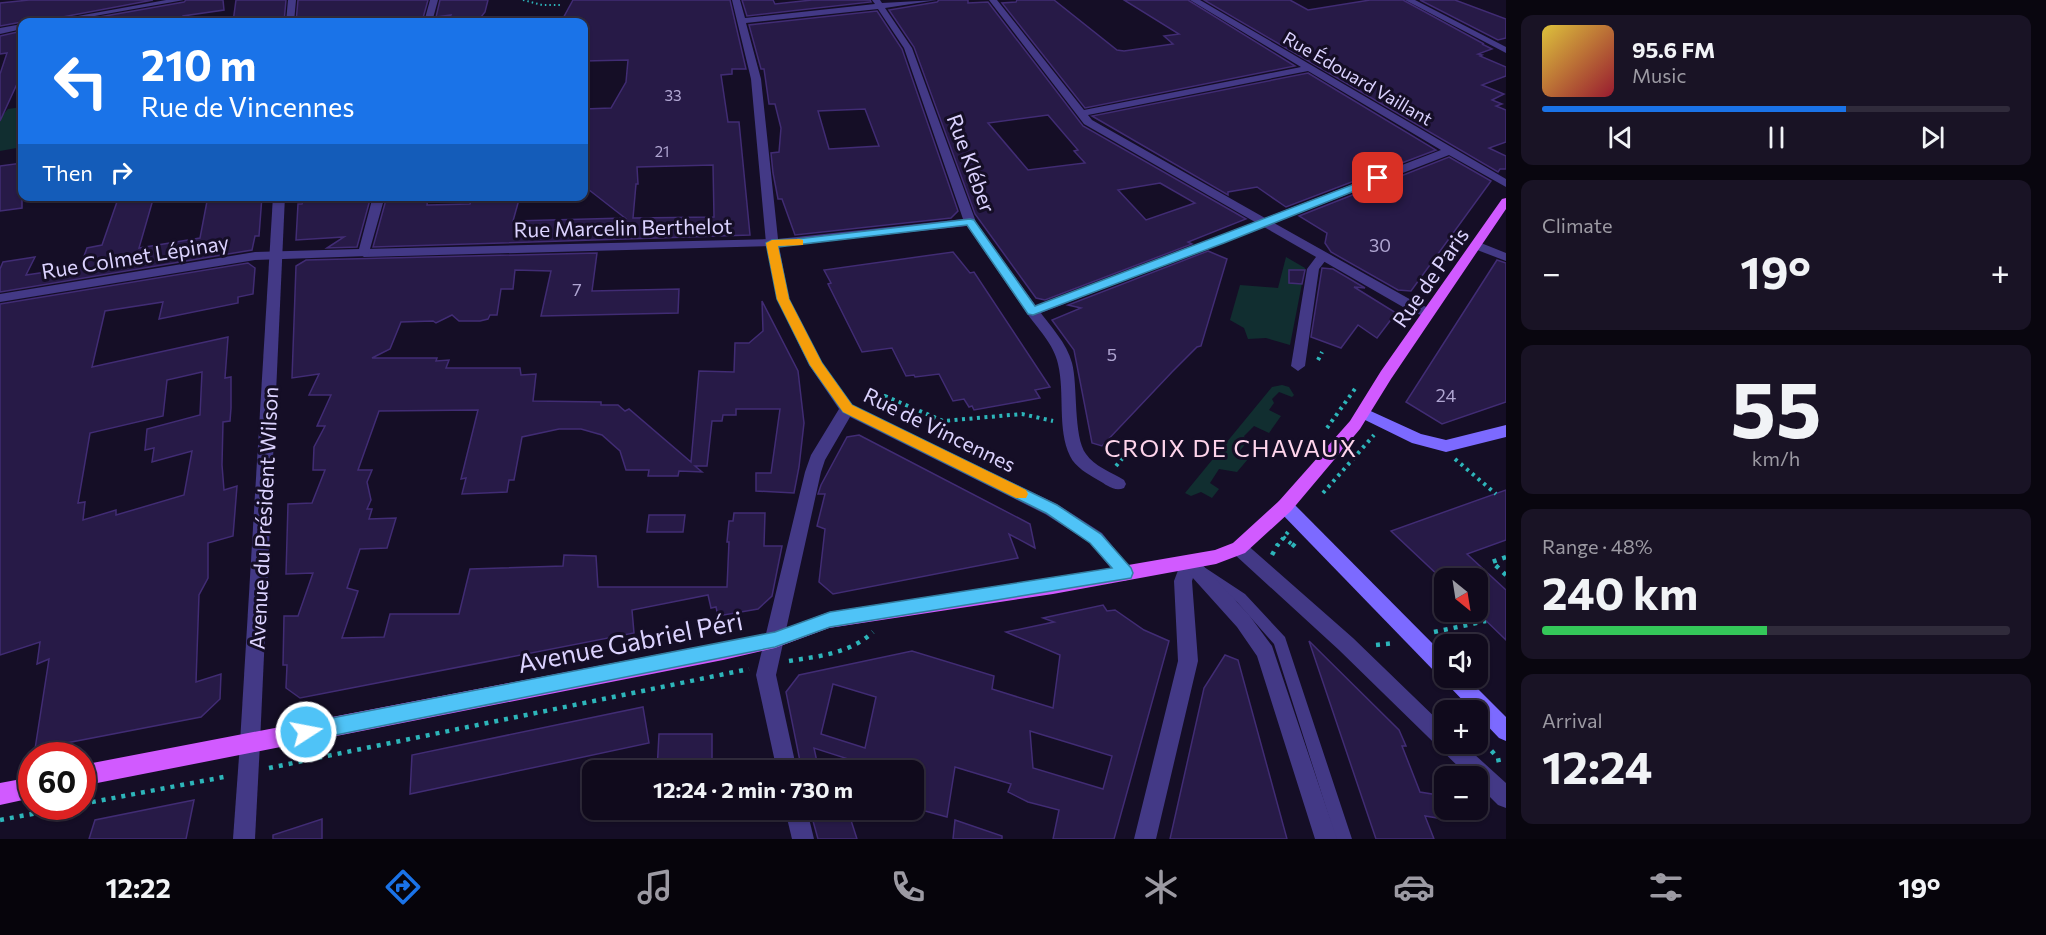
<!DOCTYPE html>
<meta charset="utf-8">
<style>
body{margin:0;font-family:Commissioner,sans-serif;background:#191325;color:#f1f3f6;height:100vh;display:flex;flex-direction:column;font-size:22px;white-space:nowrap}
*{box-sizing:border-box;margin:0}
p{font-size:20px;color:#9c9aa3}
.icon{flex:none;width:33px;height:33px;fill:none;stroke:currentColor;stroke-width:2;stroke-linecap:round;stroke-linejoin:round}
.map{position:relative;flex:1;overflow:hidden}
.sheet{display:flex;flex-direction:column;gap:15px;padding:15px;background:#09060f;width:540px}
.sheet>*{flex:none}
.top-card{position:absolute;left:18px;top:18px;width:570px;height:183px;border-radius:12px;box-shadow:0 2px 4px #0004,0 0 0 2px #302b3b;background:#1a73e8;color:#fff;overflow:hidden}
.needle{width:39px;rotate:150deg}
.controls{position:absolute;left:1434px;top:568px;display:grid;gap:12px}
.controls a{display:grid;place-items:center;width:54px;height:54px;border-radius:12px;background:#100a1c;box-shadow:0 2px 4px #0004,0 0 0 2px #302b3b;font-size:30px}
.speed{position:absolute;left:18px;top:742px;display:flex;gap:12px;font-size:30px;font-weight:700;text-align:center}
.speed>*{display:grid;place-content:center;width:78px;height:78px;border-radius:50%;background:#100a1c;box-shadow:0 2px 4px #0004,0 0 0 2px #302b3b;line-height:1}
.speed .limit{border:9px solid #d22;background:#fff;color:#111}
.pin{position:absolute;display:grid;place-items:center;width:51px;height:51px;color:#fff;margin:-26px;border-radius:12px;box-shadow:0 3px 9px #0006}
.me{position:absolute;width:66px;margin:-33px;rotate:79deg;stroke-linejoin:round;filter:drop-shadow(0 0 4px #0008)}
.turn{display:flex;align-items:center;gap:21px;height:126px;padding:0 24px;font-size:27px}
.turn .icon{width:78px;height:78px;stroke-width:2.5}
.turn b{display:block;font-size:42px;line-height:51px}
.then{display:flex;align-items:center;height:57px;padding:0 24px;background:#0003;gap:12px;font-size:22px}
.big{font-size:45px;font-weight:700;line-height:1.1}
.sheet .card{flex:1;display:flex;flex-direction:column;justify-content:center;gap:9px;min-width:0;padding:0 21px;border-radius:12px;background:#191325}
.sheet .dial{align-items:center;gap:0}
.dial b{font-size:78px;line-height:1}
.song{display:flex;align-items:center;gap:18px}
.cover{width:72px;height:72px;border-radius:9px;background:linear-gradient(135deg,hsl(50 70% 55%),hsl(350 70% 35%))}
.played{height:6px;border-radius:3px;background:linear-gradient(90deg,#1a73e8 65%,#302b3b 65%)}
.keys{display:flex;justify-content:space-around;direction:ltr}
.heat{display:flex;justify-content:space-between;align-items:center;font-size:33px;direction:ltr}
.charge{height:9px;border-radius:4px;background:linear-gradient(90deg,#34c759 48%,#302b3b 0)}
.trip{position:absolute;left:582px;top:760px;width:342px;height:60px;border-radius:12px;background:#100a1c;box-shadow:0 2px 4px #0004,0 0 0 2px #302b3b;font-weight:700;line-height:60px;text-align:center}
.tab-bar{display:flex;height:96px;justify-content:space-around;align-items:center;background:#06040b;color:#9c9aa3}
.tab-bar .icon{width:42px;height:42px}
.tab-bar .current{color:#1a73e8}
.tab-bar b{font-size:27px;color:#f1f3f6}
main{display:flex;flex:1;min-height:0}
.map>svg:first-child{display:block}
.green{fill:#112e30}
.building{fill:#271a47;stroke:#412c74;stroke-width:1.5;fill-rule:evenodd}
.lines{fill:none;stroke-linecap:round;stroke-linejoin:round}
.path-far2{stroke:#2db5ba;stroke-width:2;stroke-dasharray:1.5 3;stroke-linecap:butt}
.path-far1{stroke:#2db5ba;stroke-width:4;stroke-dasharray:3 4.5;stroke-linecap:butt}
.path{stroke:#2db5ba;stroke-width:4.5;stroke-dasharray:4 6;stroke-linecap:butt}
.service{fill:#433986;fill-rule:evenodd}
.pedestrian{fill:#433986;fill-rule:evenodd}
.minor{fill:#433986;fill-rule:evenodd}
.tertiary{fill:#433986;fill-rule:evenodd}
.secondary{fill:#7c6aff;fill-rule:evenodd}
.primary{fill:#d15aff;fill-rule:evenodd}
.route{fill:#4fc3f7;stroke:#337fa1;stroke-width:1.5}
.slow{fill:#f59e0b}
.labels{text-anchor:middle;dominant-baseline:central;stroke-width:6;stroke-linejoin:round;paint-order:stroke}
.far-number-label{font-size:15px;fill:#afa5d1}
.far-street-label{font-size:18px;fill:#dcd3ff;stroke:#150e26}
.number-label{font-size:18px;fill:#afa5d1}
.street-label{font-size:21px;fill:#dcd3ff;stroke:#150e26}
.quarter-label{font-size:24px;letter-spacing:1.5px;fill:#ffd5ec;stroke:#150e26}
.near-street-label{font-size:26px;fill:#dcd3ff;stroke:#150e26}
</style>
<main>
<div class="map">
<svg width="1506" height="839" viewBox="0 0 1506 839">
<rect width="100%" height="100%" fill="#150e26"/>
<g class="green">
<path d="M22 107V147L0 151V118L8 109Z"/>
<path d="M1286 257 1305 268 1290 345 1266 338 1248 339 1244 328 1230 320 1240 285 1278 288Z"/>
<path d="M1282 385 1289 387 1294 395 1292 397 1279 392 1272 399 1274 403 1269 410 1281 416 1269 433 1254 426 1244 436 1247 442 1239 452 1248 459 1237 472 1219 469 1210 483 1219 489 1212 498 1201 492 1191 496 1185 493 1272 387Z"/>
</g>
<g class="building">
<path d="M29 0H153L36 22H22L0 26V3Z"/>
<path d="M186 0H223L224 10 183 16V22H120V20L71 22 184 2Z"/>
<path d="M236 0H286L284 22H233Z"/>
<path d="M298 0H428L423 18 407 20V22H383L384 17 329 22H296Z"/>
<path d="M440 0H488L485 12 477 22H448L451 15 436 17Z"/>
<path d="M573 0H730L746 69H732V74L721 75 728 122H739L750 235 373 247 387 196H428L427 205 470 204 473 196H520L513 221 625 218 584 186V109L611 108 626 82 628 60 584 61V22H561ZM713 165 714 217 633 218 636 184H638L637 167Z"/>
<path d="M742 0H773L775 4 812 0H870L871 2 747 16Z"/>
<path d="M939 0H968V3L988 2 1083 126 1246 219 1188 242 1192 244 1045 300 1036 298 975 214 914 47 889 10 937 2ZM1048 115 1078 150 1074 151 1085 163 1028 170 988 123ZM1160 183 1195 203 1146 220 1118 190Z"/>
<path d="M1017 0H1054L1117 50 1124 51 1173 44 1164 36 1179 34 1124 0H1188L1295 66 1085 108 1002 3 1016 2Z"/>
<path d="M1204 0H1290L1308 10 1370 0H1403L1484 44H1482L1492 49 1478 54 1482 55 1480 56 1506 67V76L1482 85 1504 94 1492 100 1502 104 1496 106 1506 110V142L1489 148 1506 156V169H1500L1498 172Z"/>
<path d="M1420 0H1455L1506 19V38L1498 40Z"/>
<path d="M877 11 902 49 958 211 951 218 795 235 782 199H778L773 173 771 153 779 152 781 128 775 104H769L764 69H761L749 25ZM865 109 879 146 829 149 818 111Z"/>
<path d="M22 31V73L0 121V74L7 53 0 54V36Z"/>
<path d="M1308 73 1436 150 1286 207 1257 187 1228 192V195L1092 116Z"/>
<path d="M1449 157 1491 181 1411 291 1398 290 1331 252 1325 243 1327 233 1299 216Z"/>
<path d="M22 163V208L0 211V166Z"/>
<path d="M119 196H154L139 248 200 238 208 196H262L259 236H255L252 250 0 292V269L3 262 35 257 26 275 80 267 87 248 102 245Z"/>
<path d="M305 196H371L357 247 327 248 344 237 296 240 298 204H302Z"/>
<path d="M1208 251 1227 259 1201 346 1197 347 1172 372 1102 446 1092 443 1074 350 1052 320 1081 308 1068 305Z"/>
<path d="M953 252 970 273 974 272 1050 387 1035 390 1040 398 974 410 972 406 969 407 964 399 953 401 939 374 915 377 914 375 906 376 892 348 862 352 828 284 831 283 824 270Z"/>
<path d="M597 253 592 291 679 289 678 313 541 316 551 271 515 270 513 289H501L497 315H490L488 319 480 321H459L452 315 436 323 433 321 401 322 390 349 372 358H437L436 361 449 360 446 368H520L521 375 536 374 533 401 601 402V405H618L625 411 629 409 691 462 699 371 734 372 735 343H749L763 331 762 301 798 371 804 423 799 467 794 493 756 491V473H771L780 409H736V415H723L722 421H712L707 466H695L702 472 679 471 678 476H648L649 470H626L620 451 602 435 581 429H559L522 437 514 480H509L507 492 462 494 466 478 461 479 478 410 379 411 358 470H372L367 482 371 500 367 509H372L369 519 396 518 387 548 360 549 347 588 358 591 342 638 384 637 390 614H459L470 569 563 566 564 555 596 556 598 587H727L729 542H727L729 521H733L734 513H765L764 546H782L772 596 758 609 718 616 716 607 711 608 708 595 632 610 634 633 300 698 286 688 287 665H283L284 616H298L313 573 286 574 288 504 312 503 325 470H313L314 447 325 426H317L331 395H309L319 374 292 378 296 266 306 260Z"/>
<path d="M1497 260 1506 263V402L1442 424 1406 402Z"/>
<path d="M248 263 255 268 253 294 238 297V303L159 319 163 302 105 311 92 367 228 337 225 378 231 377V408L230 421 223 422 222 465 224 490 237 486 233 536 208 543V578L199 595 196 682 221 674 220 699 201 717 35 749 49 659 37 664 40 642 0 655V304ZM202 372 200 415 147 429 145 450 154 448 152 462 192 451 184 495 116 515V510L83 520 85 502 78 503 90 433 163 416 167 380Z"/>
<path d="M1322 268 1333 269 1365 288 1354 287 1396 313 1377 338 1358 325 1341 348 1311 337Z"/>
<path d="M1289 270H1305L1302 284 1289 283Z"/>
<path d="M859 435 1030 524 1035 548 1009 534 1018 558 833 594 819 582 825 529 817 526 825 494H818L821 485 847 437Z"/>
<path d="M1506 490V540L1467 554 1506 590V640L1478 613V579H1442L1391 531Z"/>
<path d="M649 515H685L683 532H647Z"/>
<path d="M1103 605 1107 611 1115 610 1144 630 1169 641 1114 839H1053L1059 810 1028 802 1008 792 1011 784 955 767 947 817 914 808V771H869L870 766 814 748 819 771H802L786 692 799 675 912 651 994 676 992 689 1053 708 1060 655 1006 632 1054 622 1043 618ZM833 684 876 697 865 748 821 734ZM1030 731 1112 756 1103 789 1033 768Z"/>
<path d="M1309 641 1399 730 1406 746H1402L1420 792 1444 796V819L1425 816 1434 839H1376Z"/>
<path d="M1225 655 1238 660 1287 839H1170L1204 688Z"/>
<path d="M643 707 649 743 410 794 412 755Z"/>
<path d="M659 734H712V771H657Z"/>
<path d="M194 800 186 839H89L95 820Z"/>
<path d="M810 810H837L849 814 857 839H818Z"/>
<path d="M322 819V839H273V835Z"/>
<path d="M955 820 1002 836V839H953Z"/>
</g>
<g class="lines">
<path class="path-far2" d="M523 0 542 5H560"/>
<g class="path-far1">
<path d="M1318 360 1322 352"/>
<path d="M872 404 885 396 943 421 1022 414 1053 421"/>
<path d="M1327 428 1357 386"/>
<path d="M1455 459 1496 494"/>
<path d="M1116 466 1131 448"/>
<path d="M1323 493 1374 435"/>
<path d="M1283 537 1294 546"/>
<path d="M1277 546 1288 532"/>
</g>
<g class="path">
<path d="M1292 544 1298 549"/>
<path d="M1272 555 1278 544"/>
<path d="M1506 557 1492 562 1506 575"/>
<path d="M1439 594 1444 599"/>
<path d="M1457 612 1469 624"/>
<path d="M1434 632 1486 621"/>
<path d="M1376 645 1395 643"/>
<path d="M789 661C819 656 849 654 873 632"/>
<path d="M1445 700 1455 711"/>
<path d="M1478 736 1498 758 1499 763"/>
<path d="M269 768 749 669"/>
<path d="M82 804 229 776"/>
<path d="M0 820 69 807"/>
</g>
<path class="service" d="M1204 567 1245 594 1285 637 1352 839H1336L1274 644 1237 602 1200 576 1198 572 1200 568Z"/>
<g class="pedestrian">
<path d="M772 239 778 243 776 246 364 257 358 253 364 249Z"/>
<path d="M1323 252 1329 256 1319 269 1305 366 1298 371 1291 366 1307 269 1319 253Z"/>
<path d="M1033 308 1038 309C1050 326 1067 343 1072 363 1078 385 1073 437 1086 454 1094 466 1111 472 1124 480L1126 484 1124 488C1114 492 1107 485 1098 480 1088 474 1075 467 1070 456 1057 429 1065 393 1058 364 1054 344 1037 328 1026 312Z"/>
<path d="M1239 541 1245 543 1353 638 1444 726V744H1463L1506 783V808L1498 805 1478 785V777H1469L1339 650 1233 553 1230 548 1233 543Z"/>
<path d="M1189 555 1195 557 1198 562 1192 581 1198 661 1156 839H1134L1178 661 1174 581 1183 557Z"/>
</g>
<g class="minor">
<path d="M166 0H184L61 22H45Z"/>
<path d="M430 0H438L432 22H424Z"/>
<path d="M732 0H740L745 18 875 4 872 0H880L882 3 937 0 885 8 912 48 976 222 1036 306 1255 222 1084 124 989 0H997L1084 110 1301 67 1190 0H1200L1506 179V187L1449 155 1274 223 1413 301 1433 310 1435 313 1433 316H1423L1403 307 1264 227 1033 316 1028 315 967 226 779 246 789 299 822 363 852 405 1057 504 1102 533 1134 573 1131 578 1125 581 1119 578 1090 543 1045 514 850 417 825 460 821 472 776 675 797 771H777L756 675 805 472 811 455 839 409 809 365 777 299 766 243 751 79ZM878 9 904 48 963 219 778 239 761 79 746 23ZM1308 71 1441 150 1265 218 1092 120 1088 115Z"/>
<path d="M1405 0H1415L1506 47V53Z"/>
<path d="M22 24V29L0 34V28Z"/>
<path d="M373 196H385L368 256 255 260 0 302V294L255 252 359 249Z"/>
<path d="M1476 241 1506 253V261L1472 248V242Z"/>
<path d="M1189 555 1195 557 1249 615 1272 646 1337 839H1315L1257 656 1237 627 1183 567 1180 562 1183 557Z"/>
<path d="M250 733 257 736 260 743 255 839H233L240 743 243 736Z"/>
<path d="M785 810H807L814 839H792Z"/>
</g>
<g class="tertiary">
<path d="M288 0H296L294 22H286Z"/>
<path d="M273 196H285L260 743 257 750 250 753 243 750 240 743Z"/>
</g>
<g class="secondary">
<path d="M1364 408 1421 434 1446 440 1506 425V437L1446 452 1412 443 1359 417 1357 413 1359 409Z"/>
<path d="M1285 499 1291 501 1444 655V677L1437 674 1279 511 1277 506 1279 501Z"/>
<path d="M1444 678H1467L1506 717V741L1499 738 1478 716V711H1473L1447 684Z"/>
</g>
<g class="primary">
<path d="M1506 198V209L1391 379 1360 429 1291 511 1245 553 1216 564 1189 569 1053 594 829 628 775 648 723 660 82 786V765L723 642 775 632 829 612 1053 578 1215 550 1233 543 1279 501 1350 421 1381 371 1502 199Z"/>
<path d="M32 777V798L0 805V783Z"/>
</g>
</g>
<path class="route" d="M1378 175 1383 178 1382 180 1224 243 1033 315 1028 314 967 225 778 247 789 299 822 363 852 405 1057 505 1101 534 1131 568 1133 573 1131 578 830 627 775 647 306 741 300 739 297 732 300 726 306 723 775 632 830 612 1112 568 1090 543 1046 513 843 412 810 365 777 299 766 243 772 240 797 239 970 219 974 220 1035 306Z"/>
<path class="slow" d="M799 239 803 240V245L778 246 789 299 822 363 852 405 1026 490 1028 494 1026 498H1016L843 412 810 365 777 299 766 243 772 240Z"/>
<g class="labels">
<g class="far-number-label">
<text x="673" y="95">33</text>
<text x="662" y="151">21</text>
</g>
<g class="far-street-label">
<text transform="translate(1358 78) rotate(30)">Rue Édouard Vaillant</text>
</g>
<g class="number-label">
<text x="1380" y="245">30</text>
<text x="577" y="289">7</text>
<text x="1112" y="354">5</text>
<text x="1446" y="395">24</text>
</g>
<g class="street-label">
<text transform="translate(972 163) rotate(70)">Rue Kléber</text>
<text transform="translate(623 227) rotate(-1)">Rue Marcelin Berthelot</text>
<text transform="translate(135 256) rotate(-9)">Rue Colmet Lépinay</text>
<text transform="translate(1430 277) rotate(-55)">Rue de Paris</text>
<text transform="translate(940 429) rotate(26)">Rue de Vincennes</text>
<text transform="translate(263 518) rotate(-87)">Avenue du Président Wilson</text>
</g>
<g class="quarter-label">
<text x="1231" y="447">CROIX DE CHAVAUX</text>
</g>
<g class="near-street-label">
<text transform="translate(630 641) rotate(-11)">Avenue Gabriel Péri</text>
</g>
</g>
</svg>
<div class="controls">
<a><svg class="needle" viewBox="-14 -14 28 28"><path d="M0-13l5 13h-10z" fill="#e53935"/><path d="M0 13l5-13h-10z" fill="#9c9aa3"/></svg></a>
<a><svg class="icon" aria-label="sound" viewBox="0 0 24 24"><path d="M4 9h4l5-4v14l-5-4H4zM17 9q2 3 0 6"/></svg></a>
<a>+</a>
<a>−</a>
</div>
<div class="speed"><div class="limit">60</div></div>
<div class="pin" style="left:1378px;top:178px;background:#d93025"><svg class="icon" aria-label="arrive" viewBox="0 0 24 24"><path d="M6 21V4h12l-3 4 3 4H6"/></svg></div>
<svg class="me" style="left:306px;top:732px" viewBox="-20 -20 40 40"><circle r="17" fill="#4fc3f7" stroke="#fff" stroke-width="3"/><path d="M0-11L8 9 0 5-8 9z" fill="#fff"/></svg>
<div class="trip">12:24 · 2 min · 730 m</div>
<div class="top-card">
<div class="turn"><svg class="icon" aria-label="left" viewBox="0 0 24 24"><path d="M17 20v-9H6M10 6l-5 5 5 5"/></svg><div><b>210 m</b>Rue de Vincennes</div></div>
<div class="then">Then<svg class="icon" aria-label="right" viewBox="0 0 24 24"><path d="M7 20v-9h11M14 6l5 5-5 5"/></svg></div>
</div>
</div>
<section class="sheet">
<div class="card">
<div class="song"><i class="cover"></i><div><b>95.6 FM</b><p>Music</p></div></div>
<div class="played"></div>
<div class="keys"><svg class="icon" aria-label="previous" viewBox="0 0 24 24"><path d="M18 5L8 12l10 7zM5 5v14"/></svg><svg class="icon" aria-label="pause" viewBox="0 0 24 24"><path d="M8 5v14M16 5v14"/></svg><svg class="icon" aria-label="next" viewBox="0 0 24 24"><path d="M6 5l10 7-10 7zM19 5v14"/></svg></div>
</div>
<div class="card"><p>Climate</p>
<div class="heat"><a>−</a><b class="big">19°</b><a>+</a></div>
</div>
<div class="card dial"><b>55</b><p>km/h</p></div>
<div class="card"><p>Range · 48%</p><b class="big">240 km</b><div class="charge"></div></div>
<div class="card"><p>Arrival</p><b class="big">12:24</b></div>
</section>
</main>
<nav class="tab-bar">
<b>12:22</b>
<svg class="icon current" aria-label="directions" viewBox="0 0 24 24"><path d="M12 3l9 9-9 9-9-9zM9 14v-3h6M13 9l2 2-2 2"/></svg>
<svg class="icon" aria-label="music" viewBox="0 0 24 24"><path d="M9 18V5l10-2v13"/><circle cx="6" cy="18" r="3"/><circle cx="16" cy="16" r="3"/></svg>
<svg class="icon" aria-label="phone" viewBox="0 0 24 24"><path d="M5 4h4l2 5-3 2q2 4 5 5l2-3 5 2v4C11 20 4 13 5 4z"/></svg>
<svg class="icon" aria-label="climate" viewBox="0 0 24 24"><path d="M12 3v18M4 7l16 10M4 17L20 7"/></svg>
<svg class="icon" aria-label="car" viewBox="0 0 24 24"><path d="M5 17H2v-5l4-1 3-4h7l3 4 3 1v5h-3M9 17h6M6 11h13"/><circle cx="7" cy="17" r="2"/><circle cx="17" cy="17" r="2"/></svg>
<svg class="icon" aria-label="filters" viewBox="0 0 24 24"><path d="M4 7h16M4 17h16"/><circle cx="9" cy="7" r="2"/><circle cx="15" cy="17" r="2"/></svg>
<b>19°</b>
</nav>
